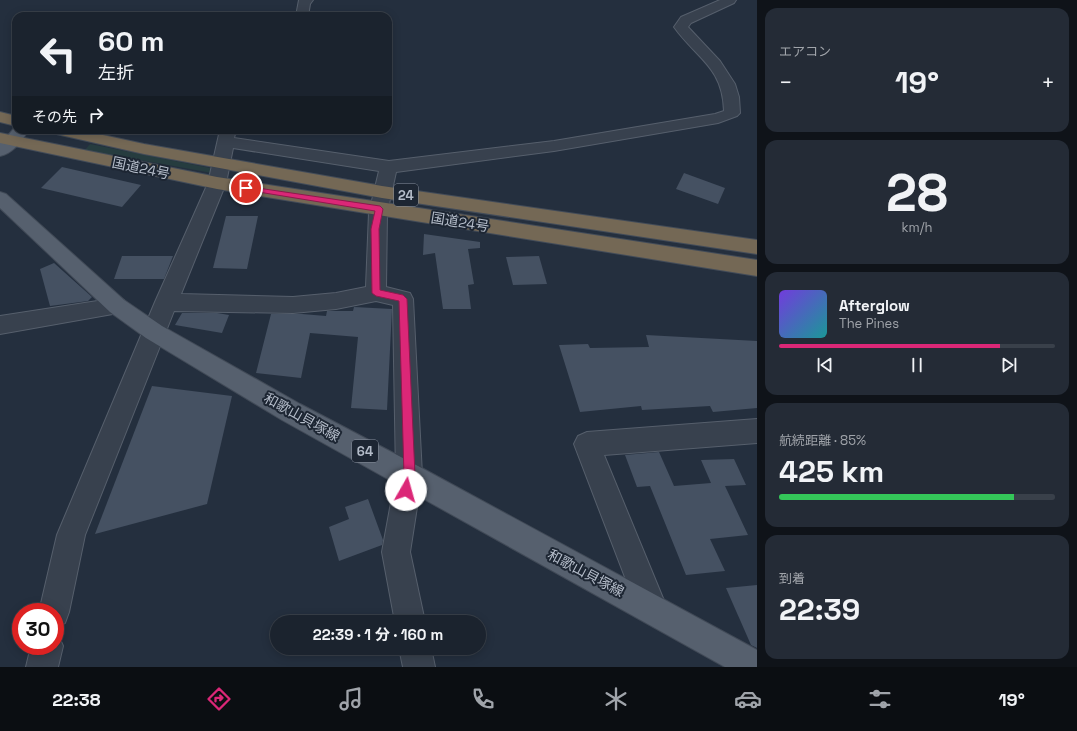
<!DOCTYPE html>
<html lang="ja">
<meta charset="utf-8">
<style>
body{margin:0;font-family:"Space Grotesk","Noto Sans JP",sans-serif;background:#242b36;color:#f1f3f6;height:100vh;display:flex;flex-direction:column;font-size:15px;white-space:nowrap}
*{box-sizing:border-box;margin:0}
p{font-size:13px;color:#a0a4aa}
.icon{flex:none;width:22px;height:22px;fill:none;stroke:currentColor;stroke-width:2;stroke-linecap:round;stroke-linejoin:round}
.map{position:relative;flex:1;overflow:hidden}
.side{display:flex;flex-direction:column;gap:8px;padding:8px;background:#0f1319;width:320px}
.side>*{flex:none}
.top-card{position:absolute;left:12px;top:12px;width:380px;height:122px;border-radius:12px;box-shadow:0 2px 10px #0003,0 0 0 1px #39404a;background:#1b232e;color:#f1f3f6;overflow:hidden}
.speed{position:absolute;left:12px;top:603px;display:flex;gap:8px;font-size:20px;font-weight:700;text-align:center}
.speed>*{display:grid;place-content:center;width:52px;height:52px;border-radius:50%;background:#1b232e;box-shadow:0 2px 10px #0003,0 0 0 1px #39404a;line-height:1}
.speed .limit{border:6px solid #d22;background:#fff;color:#111}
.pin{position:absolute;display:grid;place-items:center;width:34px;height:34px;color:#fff;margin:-17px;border:2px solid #fff;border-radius:50%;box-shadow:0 1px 4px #0007}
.me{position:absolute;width:44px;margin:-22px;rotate:7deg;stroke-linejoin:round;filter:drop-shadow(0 0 3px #0008)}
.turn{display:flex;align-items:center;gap:14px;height:84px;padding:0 20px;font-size:18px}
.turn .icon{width:52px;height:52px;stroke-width:2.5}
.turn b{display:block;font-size:28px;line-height:34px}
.then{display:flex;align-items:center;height:38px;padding:0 20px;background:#0003;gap:8px;font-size:15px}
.big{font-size:30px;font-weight:700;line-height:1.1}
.side .card{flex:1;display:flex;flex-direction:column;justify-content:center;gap:6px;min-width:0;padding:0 14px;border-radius:12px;background:#242b36}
.side .dial{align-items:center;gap:0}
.dial b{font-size:52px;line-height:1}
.song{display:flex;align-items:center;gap:12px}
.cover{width:48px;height:48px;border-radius:6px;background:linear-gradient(135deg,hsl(260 70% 55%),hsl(180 70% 35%))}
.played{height:4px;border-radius:2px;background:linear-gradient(90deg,#db2777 80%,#39404a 80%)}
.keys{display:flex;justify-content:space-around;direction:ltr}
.heat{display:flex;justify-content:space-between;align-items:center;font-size:22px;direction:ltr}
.charge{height:6px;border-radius:3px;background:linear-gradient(90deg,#34c759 85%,#39404a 0)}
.trip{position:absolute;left:270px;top:615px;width:216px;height:40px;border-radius:20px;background:#1b232e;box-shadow:0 2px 10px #0003,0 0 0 1px #39404a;font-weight:700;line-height:40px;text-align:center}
.dock{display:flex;height:64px;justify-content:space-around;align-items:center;background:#0b0e12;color:#a0a4aa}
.dock .icon{width:28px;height:28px}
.dock .selected{color:#db2777}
.dock b{font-size:18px;color:#f1f3f6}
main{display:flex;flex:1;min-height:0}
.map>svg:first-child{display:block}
.green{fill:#263c3f}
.building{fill:#455162}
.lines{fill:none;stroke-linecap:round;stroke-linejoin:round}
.street-casing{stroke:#565f6c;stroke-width:2}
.primary-casing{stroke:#414a57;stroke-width:2}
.highway-casing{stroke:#434c59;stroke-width:2}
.street{fill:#38414e;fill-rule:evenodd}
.primary{fill:#56606e;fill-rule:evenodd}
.highway{fill:#746855;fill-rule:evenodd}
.route{fill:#db2777;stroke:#8e194d}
.labels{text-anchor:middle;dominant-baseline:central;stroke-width:4;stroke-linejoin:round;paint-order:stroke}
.shield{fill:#1d2633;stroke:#878f9c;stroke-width:1}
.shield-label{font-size:13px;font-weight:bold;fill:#b4bcc9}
.street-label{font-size:14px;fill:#b4bcc9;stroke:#1d2633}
</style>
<main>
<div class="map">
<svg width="757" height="667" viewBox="0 0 757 667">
<rect width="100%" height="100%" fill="#242f3e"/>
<path class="green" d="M90 144 215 169 212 173 85 150Z"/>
<g class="building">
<path d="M62 167 141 185 122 207 41 188Z"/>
<path d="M684 173 725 188 718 204 676 189Z"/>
<path d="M226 216H258L247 269 213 268Z"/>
<path d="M424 234 480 242V248L468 249 474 284 468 285 471 309H443L435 253 423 255Z"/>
<path d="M122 256H173L164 279H114Z"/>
<path d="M539 256 547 284 513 285 506 257Z"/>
<path d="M54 263 92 297 88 301 50 306 40 269Z"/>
<path d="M354 307 392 309 387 410 351 408 358 337 310 333 301 378 256 373 271 314H302L326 316 327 311H353Z"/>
<path d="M182 313H217L229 315 222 333 175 325Z"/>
<path d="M646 335 757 341V408L713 412 710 406 642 410 641 406 580 412 559 345 588 344 590 348 649 347Z"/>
<path d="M152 386 232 396 207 504 95 534Z"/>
<path d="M659 452 674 486 711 483 701 460 734 459 746 485 725 486 748 535 710 539 725 571 686 575 650 486 637 487 625 455Z"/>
<path d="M368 499 383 540 382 545 339 561 329 527 349 519 345 507Z"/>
<path d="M757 585V648L751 645 726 588Z"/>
</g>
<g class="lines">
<g class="street-casing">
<g id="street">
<path d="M299 0H313L310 4 308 16H296Z"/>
<path d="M720 0H736L734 3 691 23 688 27 720 61 735 84 739 97 740 113 737 116 718 123 554 151 396 172 387 213 386 287 410 293 413 299 422 475 410 552 425 622H395L382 552 396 475 393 305 376 301 336 309 293 313 174 311 85 535 69 612 65 623 55 627V612H39L57 535 155 302 208 183 220 130H236L234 138 389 161 554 141 715 114 724 111C723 67 697 59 674 27L681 17ZM233 148 379 171 369 213 366 287 336 293 293 297 181 294 226 183Z"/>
<path d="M117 298 124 300 128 306 124 312 0 334V316Z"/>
<path d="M757 419V443L604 455 667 608 663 619 652 623 641 619 574 444 578 436 587 432Z"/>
<path d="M55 634 58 635 63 646 58 667H26L31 646H55Z"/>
<path d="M399 648H431L435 667H403Z"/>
</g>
</g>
<g class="primary-casing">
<g id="primary">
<path d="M15 127 16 130H29C21 141 14 153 0 156V143L6 138Z"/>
<path d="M0 192 6 194 124 300 162 326 300 404 418 466 757 650V667H725L282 420 146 338 110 312 0 208Z"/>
</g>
</g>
<g class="highway-casing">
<g id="highway">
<path d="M0 112 16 116V126L0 122Z"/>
<path d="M50 130H80L144 144 382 186 757 240V254L382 198 144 154 52 133Z"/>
<path d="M0 133 217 177 757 260V276L217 189 0 143Z"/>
</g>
</g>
<use href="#street" class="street"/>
<use href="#primary" class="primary"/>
<use href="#highway" class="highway"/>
</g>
<path class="route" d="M244 186 380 206 383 209 379 229 380 290 403 295 407 299 415 475 410 494 406 496 403 494 401 490 404 475 399 301 376 296 372 293 371 229 375 211 246 190 243 188Z"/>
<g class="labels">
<g class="shield">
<rect x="394" y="184" width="24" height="22" rx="3"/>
<rect x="352" y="440" width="26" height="22" rx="3"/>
</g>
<g class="shield-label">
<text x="406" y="195">24</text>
<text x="365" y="451">64</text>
</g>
<g class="street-label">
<text transform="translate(141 168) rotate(12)">国道24号</text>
<text transform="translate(460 222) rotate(9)">国道24号</text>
<text transform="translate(302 417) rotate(29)">和歌山貝塚線</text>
<text transform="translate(586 573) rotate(28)">和歌山貝塚線</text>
</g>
</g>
</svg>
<div class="speed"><div class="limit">30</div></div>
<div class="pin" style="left:246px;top:188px;background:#d93025"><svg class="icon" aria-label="arrive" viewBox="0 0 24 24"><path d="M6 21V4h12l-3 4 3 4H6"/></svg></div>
<svg class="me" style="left:406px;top:490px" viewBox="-20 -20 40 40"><circle r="19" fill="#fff"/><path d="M0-13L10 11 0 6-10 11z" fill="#db2777"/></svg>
<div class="trip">22:39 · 1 分 · 160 m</div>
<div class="top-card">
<div class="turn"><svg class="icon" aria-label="left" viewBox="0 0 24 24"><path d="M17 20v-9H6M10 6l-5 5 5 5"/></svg><div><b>60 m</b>左折</div></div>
<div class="then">その先<svg class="icon" aria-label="right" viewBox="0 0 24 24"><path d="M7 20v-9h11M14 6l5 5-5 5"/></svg></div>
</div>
</div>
<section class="side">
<div class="card"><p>エアコン</p>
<div class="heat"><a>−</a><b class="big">19°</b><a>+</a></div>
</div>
<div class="card dial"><b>28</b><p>km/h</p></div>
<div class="card">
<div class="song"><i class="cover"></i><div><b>Afterglow</b><p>The Pines</p></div></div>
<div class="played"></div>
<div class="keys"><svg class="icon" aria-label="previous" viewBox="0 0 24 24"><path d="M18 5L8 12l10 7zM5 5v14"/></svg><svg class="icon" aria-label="pause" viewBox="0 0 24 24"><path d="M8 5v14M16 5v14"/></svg><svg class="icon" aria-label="next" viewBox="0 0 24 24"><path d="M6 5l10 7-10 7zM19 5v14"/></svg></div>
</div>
<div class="card"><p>航続距離 · 85%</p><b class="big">425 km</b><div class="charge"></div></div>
<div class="card"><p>到着</p><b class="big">22:39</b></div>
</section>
</main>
<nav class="dock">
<b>22:38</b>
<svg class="icon selected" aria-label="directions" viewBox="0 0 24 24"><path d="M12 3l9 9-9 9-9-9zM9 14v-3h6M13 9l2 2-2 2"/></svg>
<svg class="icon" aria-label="music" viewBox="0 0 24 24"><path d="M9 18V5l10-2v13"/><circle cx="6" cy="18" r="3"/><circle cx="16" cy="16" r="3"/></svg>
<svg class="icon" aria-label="phone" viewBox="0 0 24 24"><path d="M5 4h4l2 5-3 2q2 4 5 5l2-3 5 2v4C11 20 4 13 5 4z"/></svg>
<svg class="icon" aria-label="climate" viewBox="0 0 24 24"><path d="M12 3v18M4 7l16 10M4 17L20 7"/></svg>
<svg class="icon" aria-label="car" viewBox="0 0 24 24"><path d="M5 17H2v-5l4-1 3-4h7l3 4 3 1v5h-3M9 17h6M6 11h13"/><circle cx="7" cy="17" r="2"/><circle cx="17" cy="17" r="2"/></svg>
<svg class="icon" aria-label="filters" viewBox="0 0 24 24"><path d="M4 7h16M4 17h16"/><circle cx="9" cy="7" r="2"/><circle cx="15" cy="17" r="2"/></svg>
<b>19°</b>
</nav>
